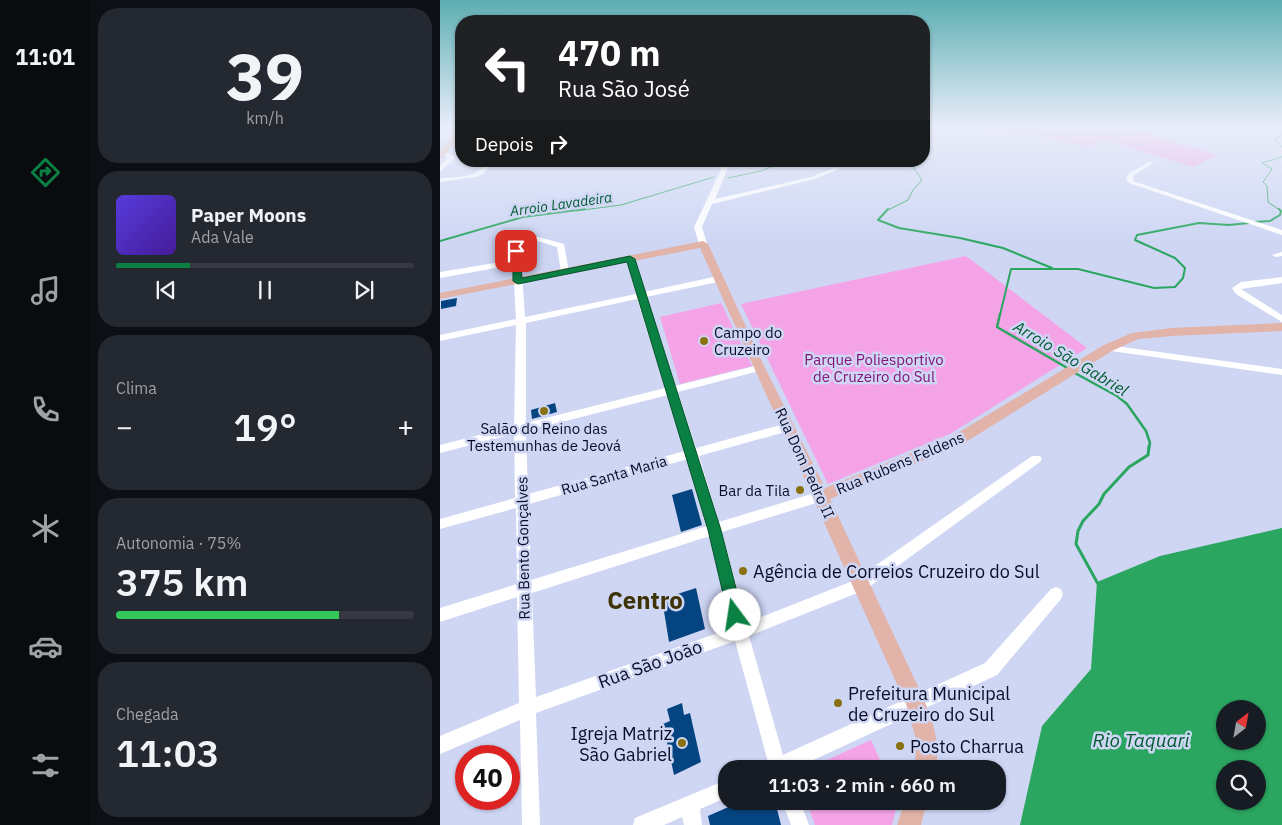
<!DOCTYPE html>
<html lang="pt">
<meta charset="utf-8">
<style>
body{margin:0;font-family:"IBM Plex Sans",sans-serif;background:#242831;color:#f1f3f6;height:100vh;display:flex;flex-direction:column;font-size:19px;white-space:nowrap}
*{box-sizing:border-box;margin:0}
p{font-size:16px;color:#9ea1a6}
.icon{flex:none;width:28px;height:28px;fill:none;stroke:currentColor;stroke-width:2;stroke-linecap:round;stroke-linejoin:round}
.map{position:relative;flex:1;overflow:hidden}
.panel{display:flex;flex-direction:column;gap:8px;padding:8px;background:#0d0f14;width:350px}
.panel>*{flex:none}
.top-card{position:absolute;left:15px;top:15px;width:475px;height:152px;border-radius:20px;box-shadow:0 1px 4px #0004;background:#202124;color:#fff;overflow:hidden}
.needle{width:32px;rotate:31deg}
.buttons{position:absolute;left:776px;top:700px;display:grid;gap:10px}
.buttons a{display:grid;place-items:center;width:50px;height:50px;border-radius:50%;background:#171b24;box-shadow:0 1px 4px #0004;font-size:25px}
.speed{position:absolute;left:15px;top:745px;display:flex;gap:10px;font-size:25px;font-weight:700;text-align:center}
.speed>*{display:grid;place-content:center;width:65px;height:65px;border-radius:50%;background:#171b24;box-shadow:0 1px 4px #0004;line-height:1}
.speed .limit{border:8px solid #d22;background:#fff;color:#111}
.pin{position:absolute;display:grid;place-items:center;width:42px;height:42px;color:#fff;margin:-21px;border-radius:10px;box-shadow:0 2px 8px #0006}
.me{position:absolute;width:55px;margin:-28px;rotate:346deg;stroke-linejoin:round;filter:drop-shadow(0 0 4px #0008)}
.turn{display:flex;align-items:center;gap:18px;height:105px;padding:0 20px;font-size:22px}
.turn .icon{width:65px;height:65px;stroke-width:2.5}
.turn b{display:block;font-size:35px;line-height:42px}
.then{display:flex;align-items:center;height:48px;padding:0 20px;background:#0003;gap:10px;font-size:19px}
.big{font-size:38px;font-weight:600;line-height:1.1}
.panel .tile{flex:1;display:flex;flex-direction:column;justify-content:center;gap:8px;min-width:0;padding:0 18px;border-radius:20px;background:#242831}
.panel .dial{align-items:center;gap:0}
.dial b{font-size:65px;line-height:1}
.song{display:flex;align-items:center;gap:15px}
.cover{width:60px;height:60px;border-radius:8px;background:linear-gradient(135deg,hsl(250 70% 55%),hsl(260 70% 35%))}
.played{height:5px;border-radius:2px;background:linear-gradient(90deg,#0b8043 25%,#363941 25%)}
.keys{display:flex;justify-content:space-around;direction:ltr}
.heat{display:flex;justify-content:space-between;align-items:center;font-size:28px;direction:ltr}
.charge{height:8px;border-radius:4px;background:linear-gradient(90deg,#34c759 75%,#363941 0)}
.trip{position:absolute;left:278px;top:760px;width:288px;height:50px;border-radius:20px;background:#171b24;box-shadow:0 1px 4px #0004;font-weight:600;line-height:50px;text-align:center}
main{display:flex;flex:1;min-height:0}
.dock{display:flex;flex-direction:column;width:90px;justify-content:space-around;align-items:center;background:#090b0e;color:#9ea1a6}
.dock .icon{width:35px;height:35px}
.dock .selected{color:#0b8043}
.dock b{font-size:22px;color:#f1f3f6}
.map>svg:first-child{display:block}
.green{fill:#f5a3e7}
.water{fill:#2ba660;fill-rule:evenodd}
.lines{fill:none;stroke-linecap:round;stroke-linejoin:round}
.stream-far3{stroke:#2ba660;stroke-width:1}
.stream-far2{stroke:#2ba660;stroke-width:2}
.stream-far1{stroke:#2ba660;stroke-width:2.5}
.stream{stroke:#2ba660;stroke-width:3}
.building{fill:#044481}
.minor{fill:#fff;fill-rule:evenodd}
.major{fill:#e2b3a9;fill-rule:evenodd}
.route{fill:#0b8043;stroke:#07532c}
.poi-dot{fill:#897112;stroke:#ced6f4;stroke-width:2}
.labels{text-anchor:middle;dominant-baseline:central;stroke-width:5;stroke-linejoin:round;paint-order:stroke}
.far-water-label{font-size:14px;font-style:italic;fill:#005b2e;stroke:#ced6f4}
.poi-label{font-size:15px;fill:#090c26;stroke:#ced6f4;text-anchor:start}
.park-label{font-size:15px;fill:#841478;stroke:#ced6f4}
.street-label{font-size:15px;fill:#090c26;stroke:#ced6f4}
.water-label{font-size:16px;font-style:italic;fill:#005b2e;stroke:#ced6f4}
.near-poi-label{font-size:18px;fill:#090c26;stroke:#ced6f4;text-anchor:start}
.near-street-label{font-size:18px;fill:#090c26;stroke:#ced6f4}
.near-water-label{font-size:19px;font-style:italic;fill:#005b2e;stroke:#ced6f4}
.near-district-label{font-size:24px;font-weight:bold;fill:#3e3207;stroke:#ced6f4}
</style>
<main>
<nav class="dock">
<b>11:01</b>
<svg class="icon selected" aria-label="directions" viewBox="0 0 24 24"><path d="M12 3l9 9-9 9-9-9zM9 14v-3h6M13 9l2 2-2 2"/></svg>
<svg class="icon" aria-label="music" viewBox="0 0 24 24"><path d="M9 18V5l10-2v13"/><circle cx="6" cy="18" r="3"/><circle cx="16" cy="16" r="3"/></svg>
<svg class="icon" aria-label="phone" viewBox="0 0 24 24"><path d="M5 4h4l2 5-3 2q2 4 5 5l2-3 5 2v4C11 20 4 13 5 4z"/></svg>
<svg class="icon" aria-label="climate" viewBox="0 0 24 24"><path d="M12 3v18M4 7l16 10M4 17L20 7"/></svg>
<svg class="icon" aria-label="car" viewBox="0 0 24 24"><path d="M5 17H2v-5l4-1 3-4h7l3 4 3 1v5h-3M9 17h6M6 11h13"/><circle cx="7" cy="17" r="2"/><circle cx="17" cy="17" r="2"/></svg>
<svg class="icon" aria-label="filters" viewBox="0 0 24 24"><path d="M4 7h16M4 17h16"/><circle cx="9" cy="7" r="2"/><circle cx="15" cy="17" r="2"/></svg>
</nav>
<section class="panel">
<div class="tile dial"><b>39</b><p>km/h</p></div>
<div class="tile">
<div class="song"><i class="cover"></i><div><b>Paper Moons</b><p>Ada Vale</p></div></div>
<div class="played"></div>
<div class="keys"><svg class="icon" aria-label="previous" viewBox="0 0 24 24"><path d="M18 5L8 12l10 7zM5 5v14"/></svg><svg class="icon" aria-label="pause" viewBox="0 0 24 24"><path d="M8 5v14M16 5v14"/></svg><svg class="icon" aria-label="next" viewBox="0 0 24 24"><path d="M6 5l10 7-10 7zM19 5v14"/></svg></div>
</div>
<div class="tile"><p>Clima</p>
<div class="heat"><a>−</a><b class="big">19°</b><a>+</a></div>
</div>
<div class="tile"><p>Autonomia · 75%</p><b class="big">375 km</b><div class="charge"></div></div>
<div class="tile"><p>Chegada</p><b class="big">11:03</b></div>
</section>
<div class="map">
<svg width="842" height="825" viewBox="0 0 842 825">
<rect width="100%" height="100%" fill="#ced6f4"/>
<g class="green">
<path d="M526 127H555L562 130 579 127H682L698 129 720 138 777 155 753 167 665 140 647 147 587 133 530 129Z"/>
<path d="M526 256 647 348 510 434 388 484 301 304Z"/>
<path d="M281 303 312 366 240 384 220 317Z"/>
<path d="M431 740 444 769H367Z"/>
<path d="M366 801H458L452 825H375Z"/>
</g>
<path class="water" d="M842 528V825H580L602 726 651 669 657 582 720 556ZM785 709H818V741H785ZM785 769H818V801H785Z"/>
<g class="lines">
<g class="stream-far3">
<path d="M842 134 835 139 842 147"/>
<path d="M288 178 321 171 346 161"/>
<path d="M135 211 181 205 274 177"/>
<path d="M446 211 468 200 473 190 482 180 469 161"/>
<path d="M841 211 828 202 827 186 823 182 832 169 822 163 842 157"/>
</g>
<g class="stream-far2">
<path d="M448 209 438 220 459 228 520 238 563 248 612 268"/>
<path d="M815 222 830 221 840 215 841 211 839 209"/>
<path d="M0 241 83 217 145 209"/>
<path d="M560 315 571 269H638L714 288 735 287 743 278 745 268 735 258 695 240 697 235 759 223 789 225 809 223"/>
</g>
<g class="stream-far1">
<path d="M560 314 557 327 629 369"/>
<path d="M633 372 677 396 687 404 706 431 710 443 709 448"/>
</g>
<path class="stream" d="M658 584 636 544 638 531 643 521 659 504 664 494 689 467 708 455 709 446"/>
</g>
<g class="building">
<path d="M17 298 16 306 1 309V301Z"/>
<path d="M115 403 117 412 92 419 91 410Z"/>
<path d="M252 489 262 525 241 532 232 495Z"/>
<path d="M256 588 265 629 229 642 222 599Z"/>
<path d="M242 703 244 715 250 713 261 762 234 775 223 724 230 721 227 709Z"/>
<path d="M302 801H335L341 825H270L268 816Z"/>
</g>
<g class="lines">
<g class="minor">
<path d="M5 149 15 158 0 172V166L8 158 4 154 0 155V151Z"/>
<path d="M54 161H64L49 167 43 174 36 177 0 182V178C11 177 28 178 37 172 44 168 46 164 54 161Z"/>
<path d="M278 161H284L285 163 300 161 286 167 287 170 275 199 371 177 396 167 399 169 375 179 272 204 262 227 267 244 263 246 259 244 254 227 281 170Z"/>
<path d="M709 162 714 163 694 175 693 181 842 230V235L689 183 686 179 689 173Z"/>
<path d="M98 237 124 244 129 272 125 275 121 272 117 247 98 241 80 243 85 317 196 294 186 259 190 256 194 259 204 292 278 276 282 279 278 282 206 297 235 386 319 365 324 368 323 370 238 392 256 448 348 423 354 427 352 430 259 456 279 522 381 491 386 492 387 496 386 500 282 532 306 623 415 580 592 456H600L602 459 600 462 425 590 309 636 343 755 545 663 611 589 616 587 621 589 623 594 621 599 557 675 354 769H324L328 762 295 641 96 713 100 825H82L80 720 0 754V736L79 703 77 597 0 622V608L77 584 76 508 0 529V519L75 498 74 434 0 453V445L74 426 76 325 0 341V335L76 319 73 265 0 278V272L73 260V239ZM197 299 225 388 86 423V323ZM228 395 245 451 88 494 86 431ZM248 459 267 526 91 580 89 504ZM270 536 292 628 96 697 92 593Z"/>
<path d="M842 252V256L836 257 832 255Z"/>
<path d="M842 277V283L801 289 842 315V322L796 294 792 288 801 282Z"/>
<path d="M668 345 842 369V375L664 350 663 348Z"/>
<path d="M286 780V798L260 809 262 825H244L242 817 224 825H193L195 818Z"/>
<path d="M342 801H360L369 825H351Z"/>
</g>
<g class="major">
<path d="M18 128H21V134L3 158H0V151Z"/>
<path d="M263 241 268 244 325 368 385 488 511 437 664 345 692 333 732 328 842 323V331L732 336 698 339 672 351 521 445 390 499 482 695C492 719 501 742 496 769H474L477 743 466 704 260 248 0 299V293Z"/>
<path d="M465 801H487L481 825H457Z"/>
</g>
</g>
<linearGradient id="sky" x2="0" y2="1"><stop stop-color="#5caeb2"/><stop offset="0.52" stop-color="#e9edfa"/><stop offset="1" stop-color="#e9edfa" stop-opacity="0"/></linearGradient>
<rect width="842" height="243" fill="url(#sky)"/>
<path class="route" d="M73 249 80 251 82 278 190 256 195 259 281 530 303 615 301 620 295 622 290 620 288 615 268 530 187 262 78 284 73 281Z"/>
<g class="poi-dot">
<circle cx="264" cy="341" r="5"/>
<circle cx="104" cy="411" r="5"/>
<circle cx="360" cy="490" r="5"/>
<circle cx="303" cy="571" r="5"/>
<circle cx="398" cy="703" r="5"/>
<circle cx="242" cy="743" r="5"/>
<circle cx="460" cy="746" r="5"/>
</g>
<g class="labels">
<g class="far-water-label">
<text transform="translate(121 204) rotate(-8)">Arroio Lavadeira</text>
</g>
<g class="poi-label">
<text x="274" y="332">Campo do<tspan x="274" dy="17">Cruzeiro</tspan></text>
<text x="104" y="428" text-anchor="middle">Salão do Reino das<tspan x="104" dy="17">Testemunhas de Jeová</tspan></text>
<text x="350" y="490" text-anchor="end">Bar da Tila</text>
</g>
<g class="park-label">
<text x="434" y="359">Parque Poliesportivo<tspan x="434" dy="17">de Cruzeiro do Sul</tspan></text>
</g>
<g class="street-label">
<text transform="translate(365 463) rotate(65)">Rua Dom Pedro II</text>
<text transform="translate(460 463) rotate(-23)">Rua Rubens Feldens</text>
<text transform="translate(174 475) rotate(-16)">Rua Santa Maria</text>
<text transform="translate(83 548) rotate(-91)">Rua Bento Gonçalves</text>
</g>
<g class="water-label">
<text transform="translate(631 358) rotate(31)">Arroio São Gabriel</text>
</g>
<g class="near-poi-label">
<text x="313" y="571">Agência de Correios Cruzeiro do Sul</text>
<text x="408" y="693">Prefeitura Municipal<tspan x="408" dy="21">de Cruzeiro do Sul</tspan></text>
<text x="232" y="733" text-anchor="end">Igreja Matriz<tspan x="232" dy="21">São Gabriel</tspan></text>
<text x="470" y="746">Posto Charrua</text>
</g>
<g class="near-street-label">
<text transform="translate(210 664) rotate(-20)">Rua São João</text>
</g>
<g class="near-water-label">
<text x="701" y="740">Rio Taquari</text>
</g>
<g class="near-district-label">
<text x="205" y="600">Centro</text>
</g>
</g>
</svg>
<div class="buttons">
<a><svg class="needle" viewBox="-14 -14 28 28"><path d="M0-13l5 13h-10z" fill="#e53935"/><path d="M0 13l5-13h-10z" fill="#9ea1a6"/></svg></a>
<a><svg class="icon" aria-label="search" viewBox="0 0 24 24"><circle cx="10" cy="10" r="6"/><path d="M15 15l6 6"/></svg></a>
</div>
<div class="speed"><div class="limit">40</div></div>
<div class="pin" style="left:76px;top:251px;background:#d93025"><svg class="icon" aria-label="arrive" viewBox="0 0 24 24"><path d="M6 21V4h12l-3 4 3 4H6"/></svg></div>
<svg class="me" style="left:295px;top:615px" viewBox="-20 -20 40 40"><circle r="19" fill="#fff"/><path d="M0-13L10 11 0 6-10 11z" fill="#0b8043"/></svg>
<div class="trip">11:03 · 2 min · 660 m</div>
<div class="top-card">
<div class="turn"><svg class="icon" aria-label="left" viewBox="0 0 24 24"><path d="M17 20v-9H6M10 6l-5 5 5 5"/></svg><div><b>470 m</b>Rua São José</div></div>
<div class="then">Depois<svg class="icon" aria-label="right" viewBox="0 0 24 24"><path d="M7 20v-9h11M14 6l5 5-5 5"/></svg></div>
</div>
</div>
</main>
